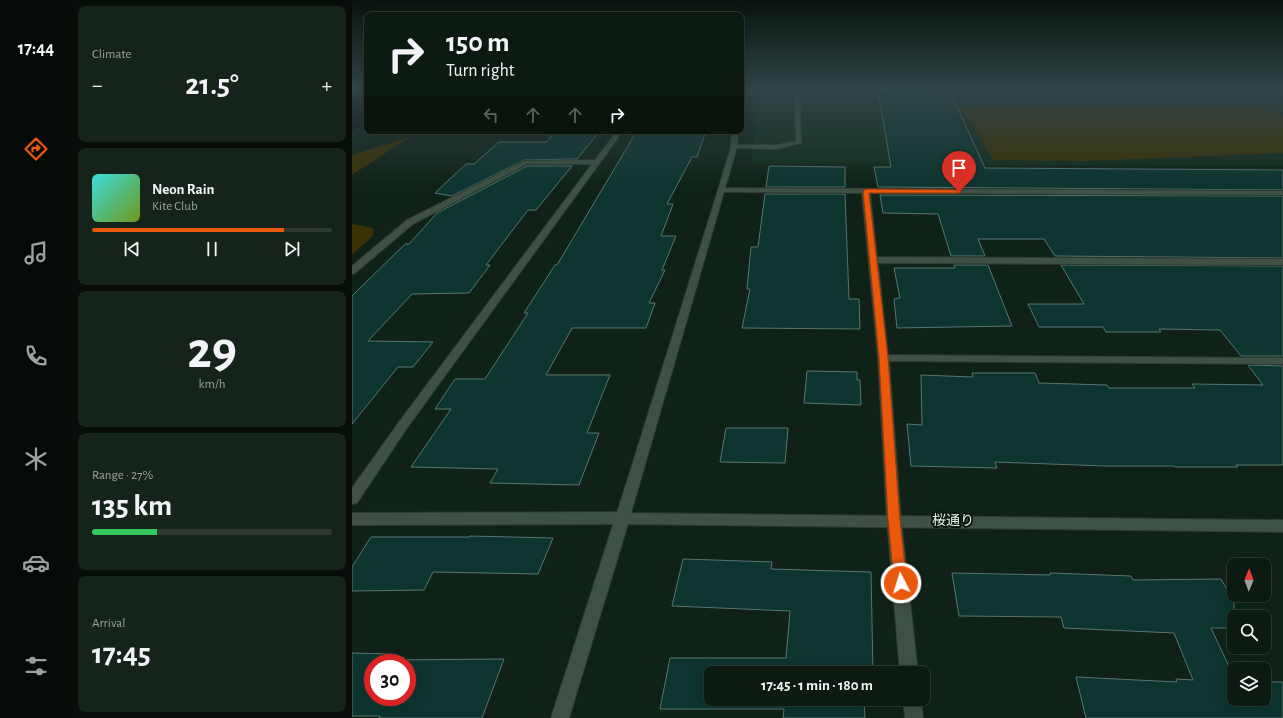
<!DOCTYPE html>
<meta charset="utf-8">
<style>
body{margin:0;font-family:"Alegreya Sans","Noto Sans JP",sans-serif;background:#15231a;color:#f1f3f6;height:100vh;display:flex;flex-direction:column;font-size:15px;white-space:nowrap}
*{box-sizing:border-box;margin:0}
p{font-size:13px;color:#9aa19f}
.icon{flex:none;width:22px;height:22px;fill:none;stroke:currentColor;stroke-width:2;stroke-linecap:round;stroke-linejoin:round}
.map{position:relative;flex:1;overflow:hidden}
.sheet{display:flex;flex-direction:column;gap:6px;padding:6px;background:#070e09;width:280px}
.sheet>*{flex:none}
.guide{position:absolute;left:12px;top:12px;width:380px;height:122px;border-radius:8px;box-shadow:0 4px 16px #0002,0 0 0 1px #2c3831;background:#0c1a11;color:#f1f3f6;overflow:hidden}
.needle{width:26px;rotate:1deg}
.tools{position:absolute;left:875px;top:558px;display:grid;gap:8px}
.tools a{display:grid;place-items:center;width:44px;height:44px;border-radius:8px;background:#0c1a11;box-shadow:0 4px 16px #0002,0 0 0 1px #2c3831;font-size:20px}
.speed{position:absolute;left:12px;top:654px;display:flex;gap:8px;font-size:20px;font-weight:700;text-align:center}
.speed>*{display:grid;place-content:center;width:52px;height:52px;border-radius:50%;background:#0c1a11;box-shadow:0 4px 16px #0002,0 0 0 1px #2c3831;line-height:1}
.speed .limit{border:6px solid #d22;background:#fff;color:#111}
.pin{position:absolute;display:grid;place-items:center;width:34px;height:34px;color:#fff;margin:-41px -17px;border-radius:50% 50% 50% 0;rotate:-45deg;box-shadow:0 0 4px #0007}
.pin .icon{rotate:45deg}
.me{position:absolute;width:44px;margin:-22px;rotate:355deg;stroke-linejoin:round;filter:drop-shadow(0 0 3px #0008)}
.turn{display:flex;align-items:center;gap:14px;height:84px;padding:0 16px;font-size:18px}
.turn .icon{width:52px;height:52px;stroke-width:2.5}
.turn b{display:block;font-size:28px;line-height:34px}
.lanes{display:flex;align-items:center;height:38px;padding:0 16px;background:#0003;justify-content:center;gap:20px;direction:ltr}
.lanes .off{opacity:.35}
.big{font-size:30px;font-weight:600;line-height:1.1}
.sheet .tile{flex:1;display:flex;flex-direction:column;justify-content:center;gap:6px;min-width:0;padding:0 14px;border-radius:8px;background:#15231a}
.sheet .dial{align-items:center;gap:0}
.dial b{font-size:52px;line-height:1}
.song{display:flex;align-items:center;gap:12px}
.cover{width:48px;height:48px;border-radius:6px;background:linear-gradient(135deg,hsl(180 70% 55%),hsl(80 70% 35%))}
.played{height:4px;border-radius:2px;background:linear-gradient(90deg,#ea580c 80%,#2c3831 80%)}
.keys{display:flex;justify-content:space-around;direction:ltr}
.heat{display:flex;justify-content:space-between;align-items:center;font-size:22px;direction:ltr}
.charge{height:6px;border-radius:3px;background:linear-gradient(90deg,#34c759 27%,#2c3831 0)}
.trip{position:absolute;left:352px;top:666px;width:226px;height:40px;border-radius:8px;background:#0c1a11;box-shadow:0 4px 16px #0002,0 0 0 1px #2c3831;font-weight:600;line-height:40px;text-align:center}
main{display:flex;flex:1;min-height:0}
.menu{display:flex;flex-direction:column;width:72px;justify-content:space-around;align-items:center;background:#050a07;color:#9aa19f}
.menu .icon{width:28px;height:28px}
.menu .active{color:#ea580c}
.menu b{font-size:18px;color:#f1f3f6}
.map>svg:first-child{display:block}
.built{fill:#132c1c}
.green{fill:#3a3105}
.water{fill:#00070a}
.building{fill:#0d342f;stroke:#597470;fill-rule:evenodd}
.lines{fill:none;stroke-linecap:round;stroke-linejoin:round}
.service-casing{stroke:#2e3931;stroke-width:2}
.minor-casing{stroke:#2e3931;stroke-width:2}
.tertiary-casing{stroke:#2e3931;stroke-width:2}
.service{fill:#3e5144;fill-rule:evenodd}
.minor{fill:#3e5144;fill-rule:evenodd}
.tertiary{fill:#3e5144;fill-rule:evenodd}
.route{fill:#ea580c;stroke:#983908}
.labels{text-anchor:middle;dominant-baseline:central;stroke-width:4;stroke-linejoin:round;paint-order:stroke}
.near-street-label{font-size:14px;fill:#e8f3eb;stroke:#07180e}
</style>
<main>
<nav class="menu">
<b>17:44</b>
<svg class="icon active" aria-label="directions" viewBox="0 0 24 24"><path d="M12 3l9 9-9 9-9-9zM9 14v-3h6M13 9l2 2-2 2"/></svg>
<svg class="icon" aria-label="music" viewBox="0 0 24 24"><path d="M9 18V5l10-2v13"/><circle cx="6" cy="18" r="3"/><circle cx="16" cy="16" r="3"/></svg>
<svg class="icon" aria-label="phone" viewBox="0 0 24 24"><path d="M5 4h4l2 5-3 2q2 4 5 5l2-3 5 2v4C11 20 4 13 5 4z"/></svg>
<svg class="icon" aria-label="climate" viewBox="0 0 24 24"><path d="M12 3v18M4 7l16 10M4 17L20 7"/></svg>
<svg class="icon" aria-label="car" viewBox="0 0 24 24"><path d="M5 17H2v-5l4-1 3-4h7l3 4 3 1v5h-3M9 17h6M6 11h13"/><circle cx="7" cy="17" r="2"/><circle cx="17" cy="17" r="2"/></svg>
<svg class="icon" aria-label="filters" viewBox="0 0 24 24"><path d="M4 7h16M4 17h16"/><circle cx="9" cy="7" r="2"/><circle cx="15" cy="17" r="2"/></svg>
</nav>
<section class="sheet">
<div class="tile"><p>Climate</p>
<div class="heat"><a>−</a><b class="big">21.5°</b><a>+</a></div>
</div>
<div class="tile">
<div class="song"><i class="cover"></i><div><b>Neon Rain</b><p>Kite Club</p></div></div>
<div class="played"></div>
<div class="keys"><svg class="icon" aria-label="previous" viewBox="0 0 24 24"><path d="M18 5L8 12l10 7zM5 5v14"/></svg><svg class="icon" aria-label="pause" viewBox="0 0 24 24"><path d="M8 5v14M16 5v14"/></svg><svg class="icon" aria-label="next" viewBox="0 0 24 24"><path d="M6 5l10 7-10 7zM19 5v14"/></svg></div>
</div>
<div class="tile dial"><b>29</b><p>km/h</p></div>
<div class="tile"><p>Range · 27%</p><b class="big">135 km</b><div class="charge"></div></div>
<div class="tile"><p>Arrival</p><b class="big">17:45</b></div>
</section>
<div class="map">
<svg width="931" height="718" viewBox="0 0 931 718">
<rect width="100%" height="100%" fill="#102217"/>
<path class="built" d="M395 87H931V166L399 164 404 129 401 107Z"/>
<g class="green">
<path d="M913 106 931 117V153L733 161 641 160 610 107Z"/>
<path d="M58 137 0 175V155Z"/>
<path d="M0 224 21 228V236L0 255Z"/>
</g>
<path class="water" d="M15 90V125L0 130V93Z"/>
<g class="building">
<path d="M539 87H596L633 168 931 170V190L526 187 522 167H539L526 90H540Z"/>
<path d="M204 131H248L225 159 172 160 100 196 83 193 114 164H122L147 142H194Z"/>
<path d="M285 131H354L345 157H340L315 204H321L309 236H324L310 270H313L297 303H303L294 328H220L194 375H258L235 433H247L227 485 138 483 146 469 59 467 99 409H83L103 379H133L176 313H172L203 265H205Z"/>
<path d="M175 166H220L184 210H176L134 265H138L117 293 60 294 16 341 81 342 61 367H46L0 424V296L53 244H57L85 213Z"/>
<path d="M417 166 493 167V187H414Z"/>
<path d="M413 194H493L497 299H507L508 329 390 328 398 289H395L399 247H406Z"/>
<path d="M528 195 931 196V258L703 256 692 239H626L633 256H599L586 214 531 213Z"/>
<path d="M602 265H636L660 326 545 328 542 299 548 298 542 268H603Z"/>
<path d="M709 265 931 266V356H889L868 330 807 329 809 332H754L751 327H687L676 304H732Z"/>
<path d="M896 365 931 366V465H884L886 467H823L822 466H753L643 462 645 468 559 466 555 424 570 425 569 375 621 377 620 373H683L687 383 755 385 757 388H843L840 384 911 385Z"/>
<path d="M455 371 505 372V380H508L509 405 452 403Z"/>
<path d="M374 428H436L433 463 368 462Z"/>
<path d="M118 536 201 538 186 574 81 572 72 590 0 591V567L19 537H118Z"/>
<path d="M331 559 420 562 419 569 519 572 521 673H359V699H512L513 718H431L432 709H308L318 658H434L438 611 320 606Z"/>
<path d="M600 573 698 575V573L779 576 781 580 869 579 882 602V628H859L882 677V699H912V682H931V718H734L724 677 825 682 824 679 841 680 822 633 712 628 709 617 607 616Z"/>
<path d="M0 653 39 654 36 660 152 659 130 718H27L28 716H0ZM21 663H55V697H21Z"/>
</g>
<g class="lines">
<g class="service-casing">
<path id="service" d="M452 87H458L448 95 449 143 425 149 380 148 379 147 382 145H425L444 141 442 94Z"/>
</g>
<g class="minor-casing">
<g id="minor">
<path d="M265 131H271L55 428 5 503 0 504V488L47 422 240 164H175L61 224 3 273 0 274V266L55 220 172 161 243 160Z"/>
<path d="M367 188 931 191V195L518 193 525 257 931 259V265L526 263 536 355 931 358V364L537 361 549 520 566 673H548L535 520 526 358 510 193 370 192 366 190Z"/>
<path d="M271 512 276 514 278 518 276 522 271 524 0 525V513Z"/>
<path d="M551 699H569L571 718H553Z"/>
</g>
</g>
<g class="tertiary-casing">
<path id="tertiary" d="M380 131H386L385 147 279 513 931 520V532L276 524 217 718H199L277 475 366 190 379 147Z"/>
</g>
<use href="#service" class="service"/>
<use href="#minor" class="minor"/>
<use href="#tertiary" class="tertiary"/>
</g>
<linearGradient id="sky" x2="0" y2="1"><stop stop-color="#09130d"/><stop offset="0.47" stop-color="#314447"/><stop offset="1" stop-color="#314447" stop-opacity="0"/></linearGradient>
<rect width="931" height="187" fill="url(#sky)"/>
<path class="route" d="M514 189 607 190 610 192 607 193H517L536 358 548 520 555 583 553 587 549 588 544 587 542 583 536 520 527 358 511 191Z"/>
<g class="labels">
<g class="near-street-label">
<text transform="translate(601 521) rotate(1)">桜通り</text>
</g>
</g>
</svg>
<div class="tools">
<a><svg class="needle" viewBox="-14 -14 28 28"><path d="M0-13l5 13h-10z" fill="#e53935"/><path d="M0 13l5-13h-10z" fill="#9aa19f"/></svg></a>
<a><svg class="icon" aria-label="search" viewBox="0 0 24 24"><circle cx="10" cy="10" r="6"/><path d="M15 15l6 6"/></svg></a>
<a><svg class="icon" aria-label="layers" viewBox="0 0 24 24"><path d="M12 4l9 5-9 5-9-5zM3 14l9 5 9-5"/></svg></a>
</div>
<div class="speed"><div class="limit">30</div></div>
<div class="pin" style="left:607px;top:192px;background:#d93025"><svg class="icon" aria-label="arrive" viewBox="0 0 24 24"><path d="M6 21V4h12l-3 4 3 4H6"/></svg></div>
<svg class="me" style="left:549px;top:583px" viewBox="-20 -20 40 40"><circle r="17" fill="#ea580c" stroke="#fff" stroke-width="3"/><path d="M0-11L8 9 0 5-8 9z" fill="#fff"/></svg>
<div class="trip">17:45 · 1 min · 180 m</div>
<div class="guide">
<div class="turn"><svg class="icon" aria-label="right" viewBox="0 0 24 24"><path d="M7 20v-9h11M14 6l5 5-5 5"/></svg><div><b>150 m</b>Turn right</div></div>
<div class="lanes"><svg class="icon off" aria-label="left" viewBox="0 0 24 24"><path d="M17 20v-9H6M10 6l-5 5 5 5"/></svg><svg class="icon off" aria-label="ahead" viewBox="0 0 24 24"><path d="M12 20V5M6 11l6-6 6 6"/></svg><svg class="icon off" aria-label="ahead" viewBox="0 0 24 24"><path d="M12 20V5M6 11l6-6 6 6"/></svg><svg class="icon" aria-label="right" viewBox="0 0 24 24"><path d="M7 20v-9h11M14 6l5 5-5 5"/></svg></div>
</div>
</div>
</main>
